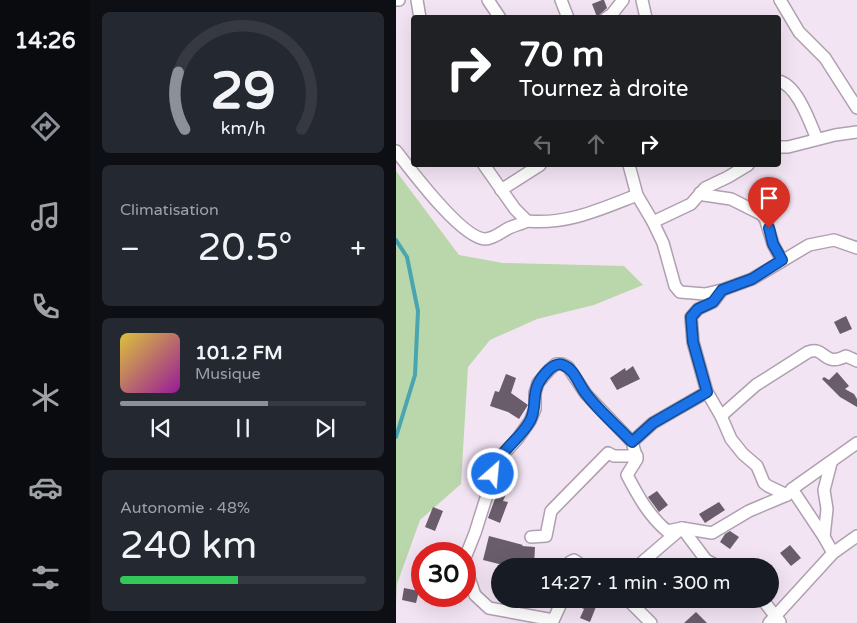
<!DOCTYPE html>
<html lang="fr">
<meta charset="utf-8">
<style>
body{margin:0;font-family:"Varela Round",sans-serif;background:#242831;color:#f1f3f6;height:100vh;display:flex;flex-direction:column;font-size:19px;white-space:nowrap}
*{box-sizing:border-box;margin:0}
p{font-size:16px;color:#9ea1a6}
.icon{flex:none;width:28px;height:28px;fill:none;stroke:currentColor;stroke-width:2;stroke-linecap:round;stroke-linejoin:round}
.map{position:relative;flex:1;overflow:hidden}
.sheet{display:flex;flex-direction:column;gap:12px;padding:12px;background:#0d0f14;width:306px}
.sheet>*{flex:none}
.top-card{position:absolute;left:15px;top:15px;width:370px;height:152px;border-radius:5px;box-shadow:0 5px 20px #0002;background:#202124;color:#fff;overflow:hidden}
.speed{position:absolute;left:15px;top:542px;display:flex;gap:10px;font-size:25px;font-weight:700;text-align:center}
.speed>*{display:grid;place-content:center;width:65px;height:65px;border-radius:50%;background:#171b24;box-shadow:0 5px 20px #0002;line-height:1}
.speed .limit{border:8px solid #d22;background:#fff;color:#111}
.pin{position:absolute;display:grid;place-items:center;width:42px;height:42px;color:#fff;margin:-51px -21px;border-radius:50% 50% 50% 0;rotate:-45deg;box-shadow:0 0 5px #0007}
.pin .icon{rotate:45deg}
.me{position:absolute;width:55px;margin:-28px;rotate:27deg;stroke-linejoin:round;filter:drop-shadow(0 0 4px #0008)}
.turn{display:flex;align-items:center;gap:18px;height:105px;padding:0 25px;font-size:22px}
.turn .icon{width:65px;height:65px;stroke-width:2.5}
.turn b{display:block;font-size:35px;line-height:42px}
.lanes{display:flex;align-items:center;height:48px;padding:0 25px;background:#0003;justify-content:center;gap:25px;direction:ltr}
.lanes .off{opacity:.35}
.big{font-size:38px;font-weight:600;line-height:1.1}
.sheet .tile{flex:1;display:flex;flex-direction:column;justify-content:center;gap:8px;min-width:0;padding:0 18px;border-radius:8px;background:#242831}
.sheet .dial{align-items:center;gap:0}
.dial svg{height:130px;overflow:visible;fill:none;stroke:#363941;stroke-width:7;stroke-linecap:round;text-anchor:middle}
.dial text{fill:#f1f3f6;stroke:none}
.song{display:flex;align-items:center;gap:15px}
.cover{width:60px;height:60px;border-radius:8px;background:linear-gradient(135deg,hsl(50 70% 55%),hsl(300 70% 35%))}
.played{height:5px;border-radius:2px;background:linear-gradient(90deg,#8c9099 60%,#363941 60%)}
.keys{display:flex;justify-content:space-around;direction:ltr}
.heat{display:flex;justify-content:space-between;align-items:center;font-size:28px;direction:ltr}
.charge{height:8px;border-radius:4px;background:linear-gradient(90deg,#34c759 48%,#363941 0)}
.trip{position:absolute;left:95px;top:558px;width:288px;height:50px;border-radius:25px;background:#171b24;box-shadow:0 5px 20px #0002;font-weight:600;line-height:50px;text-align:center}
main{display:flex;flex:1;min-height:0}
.tabs{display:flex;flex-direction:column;width:90px;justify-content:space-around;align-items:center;background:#090b0e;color:#9ea1a6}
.tabs .icon{width:35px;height:35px}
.tabs .active{color:#8c9099}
.tabs b{font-size:22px;color:#f1f3f6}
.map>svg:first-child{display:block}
.green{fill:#bad6ab}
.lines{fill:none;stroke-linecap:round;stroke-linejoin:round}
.stream{stroke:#49a5af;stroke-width:4}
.building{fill:#6a5d6b}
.street-casing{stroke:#afa0b0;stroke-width:14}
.street{stroke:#fff;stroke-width:11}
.route-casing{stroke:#114b97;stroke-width:12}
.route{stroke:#1a73e8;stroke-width:9}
</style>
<main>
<nav class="tabs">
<b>14:26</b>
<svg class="icon active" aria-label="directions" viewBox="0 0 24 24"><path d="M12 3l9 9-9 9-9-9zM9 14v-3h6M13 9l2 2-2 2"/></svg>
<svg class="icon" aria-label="music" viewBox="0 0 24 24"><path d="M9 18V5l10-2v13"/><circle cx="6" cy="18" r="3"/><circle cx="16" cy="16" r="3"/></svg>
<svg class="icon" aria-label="phone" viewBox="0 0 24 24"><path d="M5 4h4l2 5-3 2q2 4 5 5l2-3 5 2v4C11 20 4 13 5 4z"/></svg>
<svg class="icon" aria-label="climate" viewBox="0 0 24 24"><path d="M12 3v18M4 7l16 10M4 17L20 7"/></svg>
<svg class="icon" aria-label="car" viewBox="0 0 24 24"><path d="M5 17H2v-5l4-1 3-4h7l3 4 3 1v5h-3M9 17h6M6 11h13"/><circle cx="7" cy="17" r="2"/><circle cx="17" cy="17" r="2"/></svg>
<svg class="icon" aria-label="filters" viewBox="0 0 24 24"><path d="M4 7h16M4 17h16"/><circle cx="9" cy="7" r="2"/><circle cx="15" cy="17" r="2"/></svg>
</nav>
<section class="sheet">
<div class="tile dial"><svg viewBox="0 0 100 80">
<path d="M14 69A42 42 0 1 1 86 69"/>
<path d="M14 69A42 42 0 0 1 10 34" stroke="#8c9099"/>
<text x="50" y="56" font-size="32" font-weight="700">29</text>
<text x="50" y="72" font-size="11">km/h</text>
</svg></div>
<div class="tile"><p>Climatisation</p>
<div class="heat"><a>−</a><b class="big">20.5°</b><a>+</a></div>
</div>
<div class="tile">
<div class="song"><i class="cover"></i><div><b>101.2 FM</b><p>Musique</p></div></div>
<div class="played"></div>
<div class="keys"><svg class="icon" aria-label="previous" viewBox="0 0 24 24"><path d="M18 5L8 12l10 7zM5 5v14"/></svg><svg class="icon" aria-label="pause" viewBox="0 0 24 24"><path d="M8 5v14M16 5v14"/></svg><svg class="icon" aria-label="next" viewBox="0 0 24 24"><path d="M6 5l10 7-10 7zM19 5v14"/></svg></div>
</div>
<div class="tile"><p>Autonomie · 48%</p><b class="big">240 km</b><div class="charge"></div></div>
</section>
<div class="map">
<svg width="461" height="623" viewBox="0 0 461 623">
<rect width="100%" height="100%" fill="#f3e4f4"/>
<path class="green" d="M0 171 63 255 107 263 228 266 247 285 198 305 141 319 94 340 72 367 65 484 24 520 1 584 0 605Z"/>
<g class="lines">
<path class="stream" d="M0 240 11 257 22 311 19 375 0 437"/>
</g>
<g class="building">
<path d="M206 0H208L211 8 201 17 196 4Z"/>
<path d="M450 316 456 329 444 334 438 322Z"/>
<path d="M237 366 244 379 221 390 214 378 229 368 230 371Z"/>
<path d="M441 372 453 386 449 389 458 394 461 399V407L444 397 426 379 428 377 433 380Z"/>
<path d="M110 374 120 378 115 393 132 405 123 419 112 412 94 406 99 391 103 392Z"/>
<path d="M110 468 120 473 107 501 112 502 104 523 92 518Z"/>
<path d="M261 491 272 505 263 512 252 497Z"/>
<path d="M323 502 329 510 309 523 303 514Z"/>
<path d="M37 507 47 511 39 531 29 527Z"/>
<path d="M334 531 343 537 334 549 324 542 329 534Z"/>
<path d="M93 536 127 545 126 546 139 547 138 566H111L87 560Z"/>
<path d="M394 545 405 558 395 566 384 553Z"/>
<path d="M8 588 23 591 20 603 6 600Z"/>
<path d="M174 599H203L194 622 184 618 188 609 174 602Z"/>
<path d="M300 612 311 623H288Z"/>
</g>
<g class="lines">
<g class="street-casing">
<g id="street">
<path d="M0 0H3"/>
<path d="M21 0 24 18"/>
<path d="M92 0 104 18"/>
<path d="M165 0 172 18"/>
<path d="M246 0 250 18"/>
<path d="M384 0 403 32 429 58 461 108"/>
<path d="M210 18 216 14 227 0"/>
<path d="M382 81C401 84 414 123 421 139"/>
<path d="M382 147H392L439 135 461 132"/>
<path d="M0 151C15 170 65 238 89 239 98 239 105 232 113 228 119 225 126 224 131 221"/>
<path d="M88 165 119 209 131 221C171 225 205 209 241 195"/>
<path d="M233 165 241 195 257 222 267 243 279 286 284 292 309 294 326 290 356 279 413 245 438 240 461 248"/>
<path d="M105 190 144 165"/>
<path d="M304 193 308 195 335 199 365 214 369 218 377 244 386 261"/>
<path d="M257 222 295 204 309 188 332 177 352 165"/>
<path d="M326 290 317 302 302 309 295 317 297 342 311 392 325 416 335 439 347 454 361 466 368 483 372 486 391 495"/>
<path d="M325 416 360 385 412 352C429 345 427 368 450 356L461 361"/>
<path d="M236 442 257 423 311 392"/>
<path d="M396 489 428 537 437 553"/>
<path d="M135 537 150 536 155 511 212 453 218 456H241"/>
<path d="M428 537 431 509 428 490 435 463"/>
<path d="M69 558 79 533 102 460 122 438 134 421 139 409V393L142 383 153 370 160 364H166L172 367 190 394 236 442 241 459 231 475C242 496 253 516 271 531L286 528 310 560 321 566"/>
<path d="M69 566 79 595 93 608 157 620"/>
<path d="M173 566 174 562 178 560 187 566"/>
<path d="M245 566 244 564 286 528 316 533 353 511 391 495 396 489 461 443"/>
<path d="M231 599 255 623"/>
<path d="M366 599 384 622"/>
<path d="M156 623 167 599"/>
<path d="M373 623 437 553 461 536"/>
</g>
</g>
<use href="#street" class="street"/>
</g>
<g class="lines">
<g class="route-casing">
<path id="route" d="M97 474C99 470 100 464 102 460 110 447 126 436 134 421 141 409 136 396 142 384 146 376 158 361 167 365 179 369 183 386 191 395 204 412 221 426 236 442L257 423 311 392 297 342 295 317 302 309 317 302 326 290 356 279 386 260 377 244 373 228"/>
</g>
<use href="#route" class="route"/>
</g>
</svg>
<div class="speed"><div class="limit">30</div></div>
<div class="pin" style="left:373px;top:228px;background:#d93025"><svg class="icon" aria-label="arrive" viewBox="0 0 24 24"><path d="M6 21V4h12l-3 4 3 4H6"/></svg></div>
<svg class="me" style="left:97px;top:474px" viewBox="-20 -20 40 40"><circle r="17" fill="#1a73e8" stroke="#fff" stroke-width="3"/><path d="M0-11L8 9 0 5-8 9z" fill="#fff"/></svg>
<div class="trip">14:27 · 1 min · 300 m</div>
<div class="top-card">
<div class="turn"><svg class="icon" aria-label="right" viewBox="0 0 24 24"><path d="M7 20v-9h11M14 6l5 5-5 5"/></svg><div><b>70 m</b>Tournez à droite</div></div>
<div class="lanes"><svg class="icon off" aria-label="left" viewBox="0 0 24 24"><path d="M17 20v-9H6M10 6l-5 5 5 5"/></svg><svg class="icon off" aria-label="ahead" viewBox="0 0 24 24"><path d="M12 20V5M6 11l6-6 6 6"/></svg><svg class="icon" aria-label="right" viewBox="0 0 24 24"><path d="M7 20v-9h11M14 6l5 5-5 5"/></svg></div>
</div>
</div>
</main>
